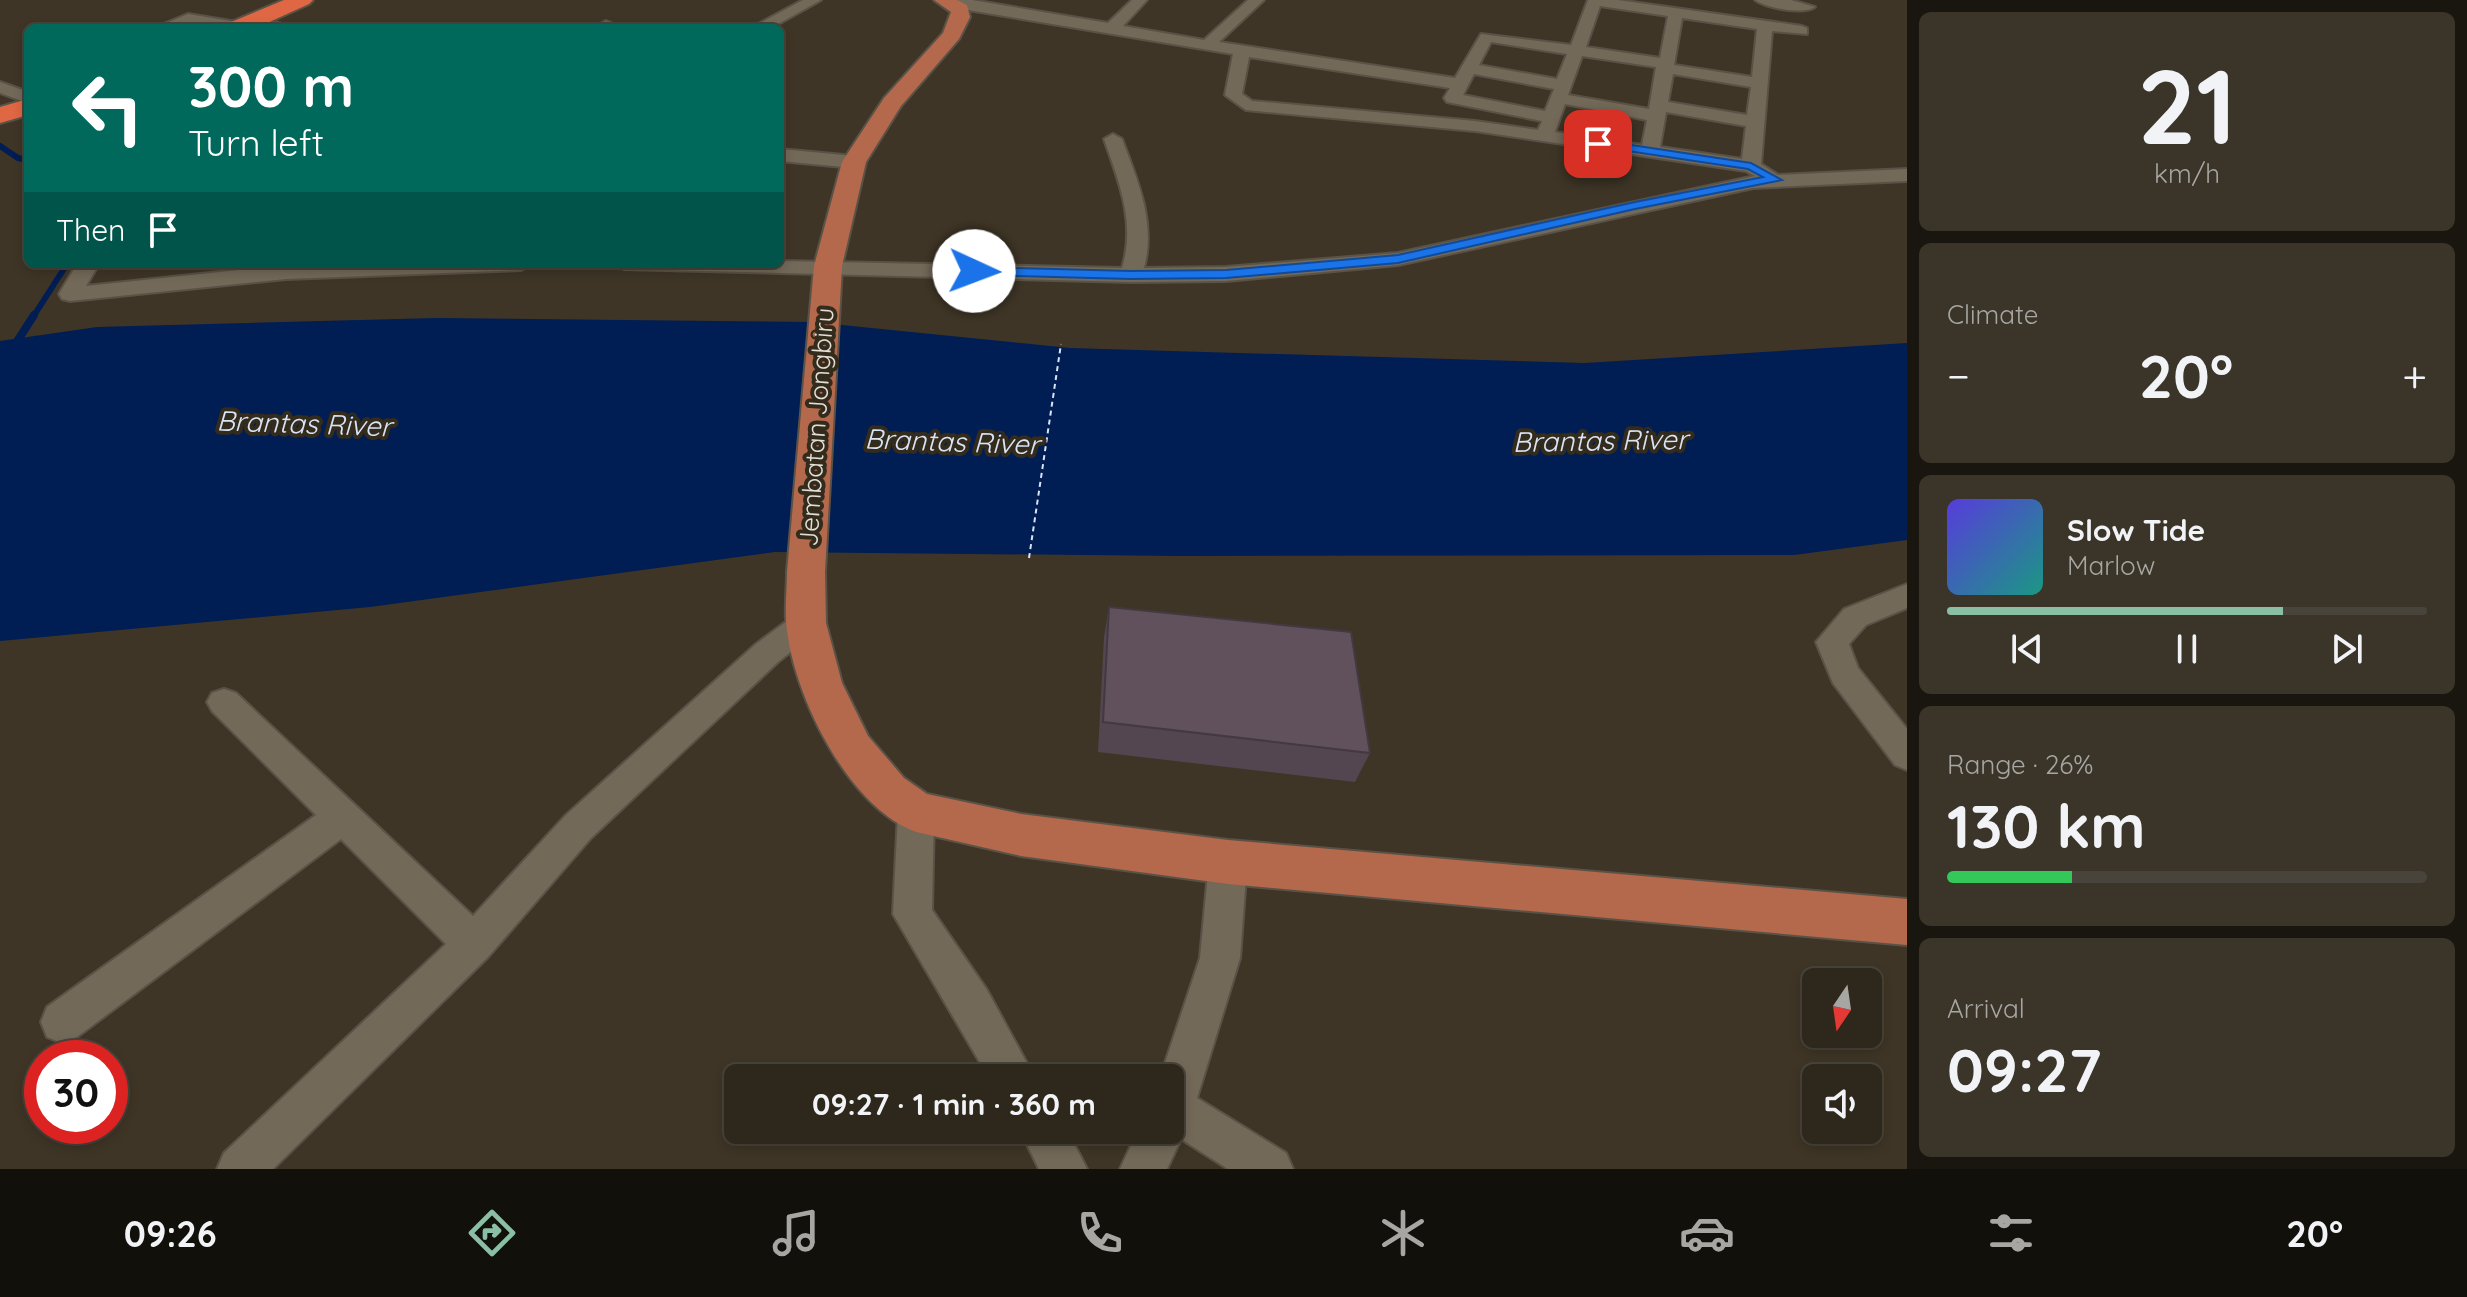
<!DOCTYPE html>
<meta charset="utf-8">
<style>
body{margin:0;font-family:Quicksand,sans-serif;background:#3a3429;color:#f1f3f6;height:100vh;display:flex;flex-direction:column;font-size:30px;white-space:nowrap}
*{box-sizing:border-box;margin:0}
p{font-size:26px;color:#a7a6a3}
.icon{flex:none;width:44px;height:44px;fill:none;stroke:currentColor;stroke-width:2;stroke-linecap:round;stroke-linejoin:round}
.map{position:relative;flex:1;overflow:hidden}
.drawer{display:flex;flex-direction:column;gap:12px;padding:12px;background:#19160f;width:560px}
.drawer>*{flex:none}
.hud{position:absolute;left:24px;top:24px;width:760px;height:244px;border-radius:12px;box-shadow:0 4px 12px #0003,0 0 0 2px #49443b;background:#00695c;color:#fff;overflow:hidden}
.needle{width:52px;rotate:193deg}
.fabs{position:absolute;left:1802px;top:968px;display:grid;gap:16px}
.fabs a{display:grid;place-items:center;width:80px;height:80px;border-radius:12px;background:#2e281c;box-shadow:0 4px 12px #0003,0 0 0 2px #49443b;font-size:40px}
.speed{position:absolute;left:24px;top:1040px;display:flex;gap:16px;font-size:40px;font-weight:700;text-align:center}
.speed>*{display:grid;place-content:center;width:104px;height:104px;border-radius:50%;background:#2e281c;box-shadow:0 4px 12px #0003,0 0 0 2px #49443b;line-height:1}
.speed .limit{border:12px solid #d22;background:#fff;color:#111}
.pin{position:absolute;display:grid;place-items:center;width:68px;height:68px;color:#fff;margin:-34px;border-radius:16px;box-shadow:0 4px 12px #0006}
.me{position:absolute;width:88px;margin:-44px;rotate:92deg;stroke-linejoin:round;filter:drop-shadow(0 0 6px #0008)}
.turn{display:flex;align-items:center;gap:28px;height:168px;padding:0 32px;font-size:36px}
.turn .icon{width:104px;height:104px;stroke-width:2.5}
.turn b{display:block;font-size:56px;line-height:68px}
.then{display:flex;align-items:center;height:76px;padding:0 32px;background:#0003;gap:16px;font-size:30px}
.big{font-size:60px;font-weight:700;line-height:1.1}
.drawer .card{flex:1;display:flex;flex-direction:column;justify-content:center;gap:12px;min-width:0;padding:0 28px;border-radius:12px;background:#3a3429}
.drawer .dial{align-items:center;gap:0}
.dial b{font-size:104px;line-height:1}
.song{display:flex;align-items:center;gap:24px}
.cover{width:96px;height:96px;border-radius:12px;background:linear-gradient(135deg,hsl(250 70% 55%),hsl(170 70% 35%))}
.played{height:8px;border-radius:4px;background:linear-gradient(90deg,#8abfa5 70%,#49443b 70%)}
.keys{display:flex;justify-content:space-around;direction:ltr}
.heat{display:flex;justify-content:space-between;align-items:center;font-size:44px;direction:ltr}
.charge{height:12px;border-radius:6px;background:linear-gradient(90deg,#34c759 26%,#49443b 0)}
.trip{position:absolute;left:724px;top:1064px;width:460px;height:80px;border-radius:12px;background:#2e281c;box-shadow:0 4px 12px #0003,0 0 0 2px #49443b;font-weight:700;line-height:80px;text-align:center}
.tab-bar{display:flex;height:128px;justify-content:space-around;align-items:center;background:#12100b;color:#a7a6a3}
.tab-bar .icon{width:56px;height:56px}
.tab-bar .on{color:#8abfa5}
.tab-bar b{font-size:36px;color:#f1f3f6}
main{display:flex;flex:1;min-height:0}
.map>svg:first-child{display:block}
.water{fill:#001d54}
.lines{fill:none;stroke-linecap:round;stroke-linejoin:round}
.stream-far1{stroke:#001d54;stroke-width:6}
.stream{stroke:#001d54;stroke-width:8}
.ferry{stroke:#d9e4f6;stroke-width:2;stroke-dasharray:5 4;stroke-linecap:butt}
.minor-casing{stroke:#5a5246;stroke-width:4}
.major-casing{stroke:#5a5246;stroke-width:4}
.highway-casing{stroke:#5a5246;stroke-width:4}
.minor{fill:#736959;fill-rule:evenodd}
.major{fill:#b4684c;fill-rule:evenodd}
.highway{fill:#e06743;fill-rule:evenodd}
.wall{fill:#534650}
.building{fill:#61515d;stroke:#443941;stroke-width:2}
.route{fill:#1a73e8;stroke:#114b97;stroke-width:2}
.labels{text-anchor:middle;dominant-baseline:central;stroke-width:8;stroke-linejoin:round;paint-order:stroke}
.street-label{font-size:26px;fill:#e4ded5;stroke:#332b1c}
.water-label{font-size:28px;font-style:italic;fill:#d9e4f6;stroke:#332b1c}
</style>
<main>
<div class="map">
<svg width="1907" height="1169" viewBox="0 0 1907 1169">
<rect width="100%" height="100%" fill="#3e3526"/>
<path class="water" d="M436 318 812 322 1070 348 1585 363 1907 343V540L1794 555 1181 556 775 552 370 607 0 641V341L97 327Z"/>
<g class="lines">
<g class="stream-far1">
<path d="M0 146 18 158 28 160"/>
<path d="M33 317 67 264"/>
</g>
<path class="stream" d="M0 368 34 315"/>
<path class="ferry" d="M1029 558 1061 344"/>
<g class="minor-casing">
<g id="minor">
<path d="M803 0H821L771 28H751Z"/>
<path d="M954 0H972L1108 23 1132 0H1147L1123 26 1204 40 1248 0H1264L1219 42 1455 78 1481 34 1571 45 1588 0H1618L1802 26 1807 28V34L1772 31 1761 164 1778 175 1907 169V181L1753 188 1398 265 1226 281 1131 282 624 269 621 264H780V261L1122 268C1136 223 1119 182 1104 139L1113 134 1122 139C1138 182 1156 222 1144 268L1226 267 1398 253 1755 176 1746 171 1475 131 1246 110 1225 95 1233 54 950 7 948 4ZM1600 6 1668 16 1660 58 1586 47ZM1682 18 1757 29 1752 77 1674 65ZM1491 42 1567 54 1557 79 1479 65ZM1582 56 1656 67 1649 109 1568 95ZM1249 57 1450 88 1444 98 1447 102 1542 121 1538 130 1475 121 1252 101 1242 94ZM1474 74 1554 89 1545 111 1463 95ZM1673 74 1751 87 1747 115 1668 102ZM1565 104 1647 120 1642 145 1555 132ZM1666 112 1746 126 1742 159 1660 147Z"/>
<path d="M1755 0H1791L1815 7C1804 15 1766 8 1755 0Z"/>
<path d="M188 14 243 23 245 19 250 17 287 25 290 28H220L189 23 176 28H154Z"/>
<path d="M606 21 611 23 612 28H594Z"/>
<path d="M0 82 28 92V103L0 93Z"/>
<path d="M780 149 854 156 863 162 854 168 780 161Z"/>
<path d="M77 264H99L86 286 286 265 532 264 521 270 286 279 70 301 62 299 59 294Z"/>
<path d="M1907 584V608L1866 625 1849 644 1858 668 1907 729V770L1895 765 1833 683 1816 642 1844 609Z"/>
<path d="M806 611 817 615 822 623 817 631 778 662 591 838 488 957 273 1169H217L224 1153 446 944 341 839 77 1037 62 1043 47 1037 41 1022 47 1007 316 815 212 711 207 702 212 693 224 689 236 693 473 916 565 816 756 644 795 615Z"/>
<path d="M916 796 929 801 934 812 932 910 987 990 1035 1078H989L893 914 898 812 903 801Z"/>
<path d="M1228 845 1241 850 1247 862 1240 958 1197 1098 1286 1153 1293 1169H1228L1181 1139 1167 1169H1120L1138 1130H1170V1078H1160L1200 958 1209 862 1215 850Z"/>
<path d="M1020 1130H1067L1087 1169H1039Z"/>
</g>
</g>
<g class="major-casing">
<path id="major" d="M934 0H957L967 5 970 17 959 39 901 106 866 162 842 266 825 572 826 623 842 683 868 736 904 778 927 794 1021 814 1228 840 1907 899V945L1228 884 1021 856 916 832C847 807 791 691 786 621 785 605 787 588 787 572L814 266 842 162 884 98 943 33 951 12Z"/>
</g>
<g class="highway-casing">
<g id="highway">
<path d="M284 0H313L309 4 256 28H226L229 23Z"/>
<path d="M28 99V115L0 123V107Z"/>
</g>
</g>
<use href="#minor" class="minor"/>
<use href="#major" class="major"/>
<use href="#highway" class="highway"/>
</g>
<path class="wall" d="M1109 607 1370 753 1355 782 1098 752 1104 637Z"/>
<path class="building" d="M1109 607 1351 632 1370 753 1103 722Z"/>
<path class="route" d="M1598 140 1751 163 1782 180 1635 209 1398 263 1226 278 1131 279 974 275 968 271 974 267 1131 271 1226 270 1398 255 1635 202 1763 177 1748 169 1594 146V141Z"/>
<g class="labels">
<g class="street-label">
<text transform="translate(816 427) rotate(-86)">Jembatan Jongbiru</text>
</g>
<g class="water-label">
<text transform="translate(304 423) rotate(2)">Brantas River</text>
<text transform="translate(1600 440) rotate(-1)">Brantas River</text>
<text transform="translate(952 441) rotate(2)">Brantas River</text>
</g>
</g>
</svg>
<div class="fabs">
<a><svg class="needle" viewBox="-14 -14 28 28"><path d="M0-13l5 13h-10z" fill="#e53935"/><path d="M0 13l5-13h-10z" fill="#a7a6a3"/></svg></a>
<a><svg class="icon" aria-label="sound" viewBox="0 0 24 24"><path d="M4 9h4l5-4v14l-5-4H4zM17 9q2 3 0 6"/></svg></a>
</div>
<div class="speed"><div class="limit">30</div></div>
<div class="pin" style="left:1598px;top:144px;background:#d93025"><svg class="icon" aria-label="arrive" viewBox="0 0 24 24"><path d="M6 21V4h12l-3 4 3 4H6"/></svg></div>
<svg class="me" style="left:974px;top:271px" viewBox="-20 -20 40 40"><circle r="19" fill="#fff"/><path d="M0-13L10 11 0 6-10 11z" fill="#1a73e8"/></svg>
<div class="trip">09:27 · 1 min · 360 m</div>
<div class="hud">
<div class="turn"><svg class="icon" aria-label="left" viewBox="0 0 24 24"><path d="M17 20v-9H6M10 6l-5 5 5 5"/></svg><div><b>300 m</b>Turn left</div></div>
<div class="then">Then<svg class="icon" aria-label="arrive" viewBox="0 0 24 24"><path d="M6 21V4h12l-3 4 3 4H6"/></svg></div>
</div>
</div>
<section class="drawer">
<div class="card dial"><b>21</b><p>km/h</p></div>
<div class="card"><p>Climate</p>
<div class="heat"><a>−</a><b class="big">20°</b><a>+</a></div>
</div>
<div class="card">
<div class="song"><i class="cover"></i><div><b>Slow Tide</b><p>Marlow</p></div></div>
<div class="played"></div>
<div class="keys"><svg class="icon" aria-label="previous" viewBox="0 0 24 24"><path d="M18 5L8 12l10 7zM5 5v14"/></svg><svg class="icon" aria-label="pause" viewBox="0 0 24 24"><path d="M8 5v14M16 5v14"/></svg><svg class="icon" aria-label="next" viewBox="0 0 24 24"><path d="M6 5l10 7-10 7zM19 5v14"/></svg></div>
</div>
<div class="card"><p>Range · 26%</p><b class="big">130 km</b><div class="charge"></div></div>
<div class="card"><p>Arrival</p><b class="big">09:27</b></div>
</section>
</main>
<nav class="tab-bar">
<b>09:26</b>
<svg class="icon on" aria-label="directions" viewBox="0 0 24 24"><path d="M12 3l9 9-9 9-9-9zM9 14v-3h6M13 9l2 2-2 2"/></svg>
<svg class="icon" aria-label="music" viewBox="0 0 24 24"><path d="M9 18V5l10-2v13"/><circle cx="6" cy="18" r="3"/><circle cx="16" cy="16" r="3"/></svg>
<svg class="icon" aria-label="phone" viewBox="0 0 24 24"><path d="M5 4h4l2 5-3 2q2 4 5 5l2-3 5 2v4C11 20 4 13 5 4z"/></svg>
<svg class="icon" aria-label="climate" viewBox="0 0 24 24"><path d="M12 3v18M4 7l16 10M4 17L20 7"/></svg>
<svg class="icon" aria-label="car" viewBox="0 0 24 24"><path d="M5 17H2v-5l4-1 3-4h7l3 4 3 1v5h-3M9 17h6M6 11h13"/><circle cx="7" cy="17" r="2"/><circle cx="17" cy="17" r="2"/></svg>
<svg class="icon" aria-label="filters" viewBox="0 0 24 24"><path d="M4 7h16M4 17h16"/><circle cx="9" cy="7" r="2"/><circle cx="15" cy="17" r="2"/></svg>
<b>20°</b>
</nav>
